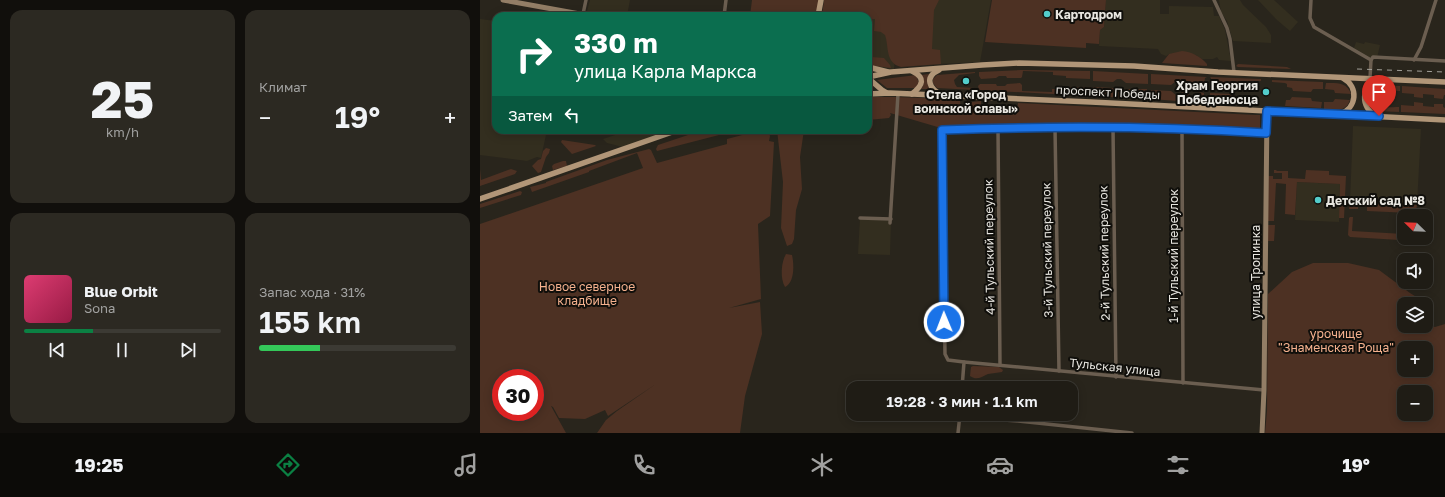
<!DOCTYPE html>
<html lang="ru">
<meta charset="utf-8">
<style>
body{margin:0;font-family:"Golos Text",sans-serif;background:#2c2922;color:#f1f3f6;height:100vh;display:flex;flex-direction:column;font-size:15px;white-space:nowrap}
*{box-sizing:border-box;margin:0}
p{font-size:13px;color:#a1a1a0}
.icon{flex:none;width:22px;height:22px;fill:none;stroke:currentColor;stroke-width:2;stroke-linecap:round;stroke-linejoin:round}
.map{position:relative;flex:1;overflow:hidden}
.details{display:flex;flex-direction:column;gap:10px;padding:10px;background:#110f0c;width:480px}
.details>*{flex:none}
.top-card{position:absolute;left:12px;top:12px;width:380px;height:122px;border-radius:12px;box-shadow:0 2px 10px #0003,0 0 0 1px #3c3a34;background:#0b6e4f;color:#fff;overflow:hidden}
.needle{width:26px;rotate:293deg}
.buttons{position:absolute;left:917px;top:209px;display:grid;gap:8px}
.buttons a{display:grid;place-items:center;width:36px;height:36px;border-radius:8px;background:#1f1c15;box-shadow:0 2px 10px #0003,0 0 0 1px #3c3a34;font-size:20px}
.speed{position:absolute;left:12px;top:369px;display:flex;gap:8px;font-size:20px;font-weight:700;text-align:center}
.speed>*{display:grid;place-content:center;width:52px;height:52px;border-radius:50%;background:#1f1c15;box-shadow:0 2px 10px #0003,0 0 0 1px #3c3a34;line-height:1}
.speed .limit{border:6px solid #d22;background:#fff;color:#111}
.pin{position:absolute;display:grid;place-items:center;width:34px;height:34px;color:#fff;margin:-41px -17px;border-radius:50% 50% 50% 0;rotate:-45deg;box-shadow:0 0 4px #0007}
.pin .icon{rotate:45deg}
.me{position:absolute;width:44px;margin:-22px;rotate:359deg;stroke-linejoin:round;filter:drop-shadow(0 0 3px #0008)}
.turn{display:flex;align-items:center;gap:14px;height:84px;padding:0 16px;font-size:18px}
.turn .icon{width:52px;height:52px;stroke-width:2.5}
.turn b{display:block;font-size:28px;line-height:34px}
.then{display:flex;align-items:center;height:38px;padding:0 16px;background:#0003;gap:8px;font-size:15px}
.big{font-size:30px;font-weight:600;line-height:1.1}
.details .card{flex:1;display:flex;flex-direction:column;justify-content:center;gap:6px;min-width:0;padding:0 14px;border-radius:12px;background:#2c2922}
.details .dial{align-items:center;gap:0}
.dial b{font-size:52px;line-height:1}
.song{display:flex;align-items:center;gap:12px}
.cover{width:48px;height:48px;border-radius:6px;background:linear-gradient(135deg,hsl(340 70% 55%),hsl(340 70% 35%))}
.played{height:4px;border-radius:2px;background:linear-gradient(90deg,#0b8043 35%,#3c3a34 35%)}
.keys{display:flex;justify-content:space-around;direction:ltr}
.heat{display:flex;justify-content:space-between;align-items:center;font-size:22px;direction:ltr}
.charge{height:6px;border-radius:3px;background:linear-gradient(90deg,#34c759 31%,#3c3a34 0)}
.details .tiles{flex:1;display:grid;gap:10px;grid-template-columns:repeat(2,1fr)}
.trip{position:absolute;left:366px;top:381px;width:232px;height:40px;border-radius:12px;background:#1f1c15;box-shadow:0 2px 10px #0003,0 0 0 1px #3c3a34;font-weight:600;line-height:40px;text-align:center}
.tab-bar{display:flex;height:64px;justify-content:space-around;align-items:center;background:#0c0b08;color:#a1a1a0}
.tab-bar .icon{width:28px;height:28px}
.tab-bar .selected{color:#0b8043}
.tab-bar b{font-size:18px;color:#f1f3f6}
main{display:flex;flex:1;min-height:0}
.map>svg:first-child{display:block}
.built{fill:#332e1f}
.green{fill:#4d3123;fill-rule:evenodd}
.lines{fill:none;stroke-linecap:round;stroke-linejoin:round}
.street{stroke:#6b5e50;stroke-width:3.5}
.secondary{stroke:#937e66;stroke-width:5}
.primary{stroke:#b19678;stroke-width:5.5}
.rail{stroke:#a2a099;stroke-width:1;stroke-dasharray:5 5;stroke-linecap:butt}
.route-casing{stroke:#114b97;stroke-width:10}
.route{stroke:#1a73e8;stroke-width:7}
.poi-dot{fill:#53cdcb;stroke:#100f0b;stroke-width:1.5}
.labels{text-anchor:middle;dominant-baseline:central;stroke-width:4;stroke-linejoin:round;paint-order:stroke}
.poi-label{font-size:12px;font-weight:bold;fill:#e8e6e0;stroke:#100f0b;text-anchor:start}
.street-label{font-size:12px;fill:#e8e6e0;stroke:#100f0b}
.park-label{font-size:12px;fill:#f5b18e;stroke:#100f0b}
</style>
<main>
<section class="details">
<div class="tiles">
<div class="card dial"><b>25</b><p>km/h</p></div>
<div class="card"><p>Климат</p>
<div class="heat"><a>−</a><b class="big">19°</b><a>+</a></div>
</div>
<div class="card">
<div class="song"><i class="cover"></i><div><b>Blue Orbit</b><p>Sona</p></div></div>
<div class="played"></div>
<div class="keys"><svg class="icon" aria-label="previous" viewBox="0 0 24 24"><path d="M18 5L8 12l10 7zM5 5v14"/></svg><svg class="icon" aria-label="pause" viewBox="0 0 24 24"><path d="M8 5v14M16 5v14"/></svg><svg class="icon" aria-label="next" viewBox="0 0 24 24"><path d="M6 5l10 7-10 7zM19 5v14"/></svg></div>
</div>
<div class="card"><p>Запас хода · 31%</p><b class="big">155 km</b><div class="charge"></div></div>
</div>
</section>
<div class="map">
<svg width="965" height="433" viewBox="0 0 965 433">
<rect width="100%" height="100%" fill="#29251c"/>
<g class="built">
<path d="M110 0H150L147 16H135L107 11Z"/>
<path d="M457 0H511L500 62 458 64V52H451L452 10Z"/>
<path d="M626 0H680V14H689V6L733 7 734 16H739L745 30 751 61 739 60 737 57 733 59H722L716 55 689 54 686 56 681 54 678 49 619 46 620 30 624 27Z"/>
<path d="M739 0H760L763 5 786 27 791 35V43L753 41 747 21 741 12Z"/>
<path d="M778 0H794L818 22 810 31 797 20Z"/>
<path d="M388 17 419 20 414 69 388 66Z"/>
<path d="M0 19 16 21V130H67L61 158 57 157 47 161 0 155Z"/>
<path d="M876 42 884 44 885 42 900 45 897 58 889 57 874 48Z"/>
<path d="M873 126 941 129 937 205 870 201Z"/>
<path d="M150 130H188L189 132 143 147 127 143 123 139Z"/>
<path d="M817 182 860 184 859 222 815 220Z"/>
<path d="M380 218 411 219 410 255 378 254Z"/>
</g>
<g class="green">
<path d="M272 0H339L336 16H270Z"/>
<path d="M344 0H459L454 10 452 49 460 50 461 64 421 67C405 63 409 46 405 35L401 32 394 31 395 19H390L388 34V16H342Z"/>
<path d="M512 0H626L624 27 620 30 619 44 606 43V48L505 42Z"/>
<path d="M702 51C712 52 720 56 727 64V66L682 63 689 54Z"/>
<path d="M392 57 404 58 410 65 411 68 388 65V60Z"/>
<path d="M758 64 807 67 811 69 758 67 756 66Z"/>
<path d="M541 70 610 71V79L586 78V76L573 75V72L543 71 542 77 541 78H527L526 76H519L516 78 501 79 499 76V72Z"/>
<path d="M613 71 668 74V84L646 83 641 79H637L633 82 613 81Z"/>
<path d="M495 72V73L479 75 474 80 475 84 477 87 495 88V90L457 88 453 83V79L457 75Z"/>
<path d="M449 74 447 82 449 89H441C445 83 444 80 441 75Z"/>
<path d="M671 74 727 77 725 78 724 86H704L698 81 695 82 691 85 671 84Z"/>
<path d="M436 75 439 83 435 88H407L397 80Z"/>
<path d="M730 77 781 79V81H768L764 85H757L754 88 731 87V78Z"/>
<path d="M792 80 843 82V89H833L831 92 813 91 812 88 807 87V84L805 83 792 82Z"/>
<path d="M540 83 542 85V91L572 92V89H585L586 87H610L609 96 499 90 498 86 500 84H516L517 86H525L527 84Z"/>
<path d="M846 83C857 83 867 82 871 94L855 93 854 90 845 89Z"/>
<path d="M897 85 920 86V91C910 91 895 86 889 95H886L890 88Z"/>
<path d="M922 86 965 89V95H964L963 99 954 98V95L943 94V98L934 97V94L922 93Z"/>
<path d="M613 87 633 88 639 92H642L646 89H667V99L612 96Z"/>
<path d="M671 90 691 91 696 95H700L704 91 709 92V100H718L719 92 724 93V101L725 103 670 99Z"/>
<path d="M730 93 753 94 756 97H763L766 102 777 103V105L728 103 730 101Z"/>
<path d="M388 97H415L471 99 480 101 481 108H489L492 102 501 101V109H509L511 113H528L529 110 537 111 538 103 776 115H780V129L779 131 657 127 490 128 489 125H479L478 128H461L410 113 411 115 409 118 388 120Z"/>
<path d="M812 97 831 98 832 101 842 102 841 108 805 106 806 100H810Z"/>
<path d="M855 99 870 100C865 113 856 109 844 109V102H853Z"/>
<path d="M885 99 889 100C893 110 910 107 919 107V112L896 111 892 109Z"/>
<path d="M934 102 943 103V106L954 107V104H963V107L965 108V114L921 112V105L934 106Z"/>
<path d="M229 130H238L239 135 177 151 176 149 178 145 211 134H218Z"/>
<path d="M297 130H324L320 157 322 189 316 210 314 239 312 244 307 246 301 228 303 182Z"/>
<path d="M288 131 290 136 289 141 294 142 290 216 278 224 281 299 249 308 280 302 282 334 265 396 260 433H117L126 420 137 411 176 384 128 416 125 410 105 419 79 418 73 407 71 406 86 433H0V224L163 168 157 153 109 171V172L52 192 50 187 66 183V182L127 160 169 149 171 150 177 163 247 144V139L270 133ZM21 378H55V412H21Z"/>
<path d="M82 140 115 145 116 146 92 154 81 142Z"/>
<path d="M66 148 70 149 69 153 66 157 61 172 58 173 52 166 58 160 61 159 63 151Z"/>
<path d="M83 161H86L87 166 73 170 72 166 74 164Z"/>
<path d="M0 169 1 180 31 169 37 171 35 174 0 186Z"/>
<path d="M794 170H796L797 171H808V178L825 179 826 170 849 171V175L866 176 864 218H859L860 184 817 182 815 215 805 214 806 184 796 183 794 221H786L787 176H793V179H802V173H794Z"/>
<path d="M40 191 42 192 41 195 0 208V204Z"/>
<path d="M870 202 937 205 935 216H931L930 213 887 211V207H878V209H869Z"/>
<path d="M870 217H873L872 231 924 234V238H939L936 241 870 237 868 235 869 218Z"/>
<path d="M788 225H795L794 241H788Z"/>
<path d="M306 254 312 255C314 264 315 282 305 287 300 279 301 262 306 254Z"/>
<path d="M833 263H868L899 270 930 293 946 303 945 304H924V326H946V324L955 327 965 324V433H785L787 411 788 294 812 272ZM924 348H946V370H924ZM924 392H946V414H924Z"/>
<path d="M493 366 519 367 523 370 522 372C518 373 512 373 508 374 501 377 497 381 490 376L491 367Z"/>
</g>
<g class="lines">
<g class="street">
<path d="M734 0 747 28 750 39 754 72"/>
<path d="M831 0 830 18 834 27 891 60 890 78"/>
<path d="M103 14 106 0"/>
<path d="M244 16 246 0"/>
<path d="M891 60 893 57 965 61"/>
<path d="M934 60 941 47 956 0"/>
<path d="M518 128 520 365"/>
<path d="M575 128 579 371"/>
<path d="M633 128 636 377"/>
<path d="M702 129 703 383"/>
<path d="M380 218 411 219"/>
<path d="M410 223 418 94"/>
<path d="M484 362 784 390"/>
<path d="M482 388 484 362 468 360 465 354 462 130 575 128 702 129 786 133"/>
<path d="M480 417 538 421 652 433"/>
<path d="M478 433 480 414"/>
</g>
<g class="secondary">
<path d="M23 0 111 16"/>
<path d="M782 433 784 390 787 111"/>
</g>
<g class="primary">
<path d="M338 16 341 0"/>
<path d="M388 67 408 72"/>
<path d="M459 70C444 77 449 89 462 95"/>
<path d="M432 71C446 78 443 85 432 94"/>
<path d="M388 77 411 72 502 65 539 63 654 66 738 72 965 82"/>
<path d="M388 78 402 90 407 93"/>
<path d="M388 94 410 93 611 102 965 120"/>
<path d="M860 114C877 108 879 87 863 78"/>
<path d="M896 116C880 107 881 86 898 79"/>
<path d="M0 199 198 130"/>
</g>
<path class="rail" d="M877 69 965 72"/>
</g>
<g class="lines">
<g class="route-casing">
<path id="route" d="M464 322 462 130C570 126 678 126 786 133L787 111 899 116"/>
</g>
<use href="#route" class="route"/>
</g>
<g class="poi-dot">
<circle cx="567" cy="14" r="4"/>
<circle cx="486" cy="81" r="4"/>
<circle cx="786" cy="92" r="4"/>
<circle cx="838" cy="200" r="4"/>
</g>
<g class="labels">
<g class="poi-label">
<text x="575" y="14">Картодром</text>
<text x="778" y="85" text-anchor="end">Храм Георгия<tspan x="778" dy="14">Победоносца</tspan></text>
<text x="486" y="94" text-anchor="middle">Стела «Город<tspan x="486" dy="14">воинской славы»</tspan></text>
<text x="846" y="200">Детский сад №8</text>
</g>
<g class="street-label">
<text transform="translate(628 92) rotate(3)">проспект Победы</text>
<text transform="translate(509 247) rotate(-91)">4-й Тульский переулок</text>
<text transform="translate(567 250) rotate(-91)">3-й Тульский переулок</text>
<text transform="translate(624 253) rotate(-91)">2-й Тульский переулок</text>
<text transform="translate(693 256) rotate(-90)">1-й Тульский переулок</text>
<text transform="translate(775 272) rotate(-90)">улица Тропинка</text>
<text transform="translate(635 367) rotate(6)">Тульская улица</text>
</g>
<g class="park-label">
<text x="107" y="286">Новое северное<tspan x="107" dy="14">кладбище</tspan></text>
<text x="856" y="333">урочище<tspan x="856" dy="14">"Знаменская Роща"</tspan></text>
</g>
</g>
</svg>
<div class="buttons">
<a><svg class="needle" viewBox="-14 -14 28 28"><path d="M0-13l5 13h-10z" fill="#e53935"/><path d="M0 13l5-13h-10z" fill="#a1a1a0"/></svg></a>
<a><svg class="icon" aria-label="sound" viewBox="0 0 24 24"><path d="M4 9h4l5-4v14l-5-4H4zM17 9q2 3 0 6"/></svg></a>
<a><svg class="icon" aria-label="layers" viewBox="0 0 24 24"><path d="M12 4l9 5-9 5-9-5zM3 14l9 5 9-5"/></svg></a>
<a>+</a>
<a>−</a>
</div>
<div class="speed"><div class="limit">30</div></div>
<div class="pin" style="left:899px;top:116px;background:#d93025"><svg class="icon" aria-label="arrive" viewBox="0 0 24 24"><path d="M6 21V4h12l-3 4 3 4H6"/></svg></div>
<svg class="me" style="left:464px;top:322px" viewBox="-20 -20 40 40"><circle r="17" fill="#1a73e8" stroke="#fff" stroke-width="3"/><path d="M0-11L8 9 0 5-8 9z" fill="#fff"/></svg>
<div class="trip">19:28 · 3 мин · 1.1 km</div>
<div class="top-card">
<div class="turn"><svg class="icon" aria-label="right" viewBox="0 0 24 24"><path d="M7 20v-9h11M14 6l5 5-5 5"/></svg><div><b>330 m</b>улица Карла Маркса</div></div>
<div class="then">Затем<svg class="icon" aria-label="left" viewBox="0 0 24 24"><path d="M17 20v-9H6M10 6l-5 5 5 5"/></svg></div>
</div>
</div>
</main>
<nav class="tab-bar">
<b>19:25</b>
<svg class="icon selected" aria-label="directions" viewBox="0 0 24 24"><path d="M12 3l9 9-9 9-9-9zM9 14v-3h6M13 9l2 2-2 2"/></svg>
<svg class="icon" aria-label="music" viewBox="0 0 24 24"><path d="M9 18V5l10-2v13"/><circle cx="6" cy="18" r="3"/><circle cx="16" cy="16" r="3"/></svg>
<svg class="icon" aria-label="phone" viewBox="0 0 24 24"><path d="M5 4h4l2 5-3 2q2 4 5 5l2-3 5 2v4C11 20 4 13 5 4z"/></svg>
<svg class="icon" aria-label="climate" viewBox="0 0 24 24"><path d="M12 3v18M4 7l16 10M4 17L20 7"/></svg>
<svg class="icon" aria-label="car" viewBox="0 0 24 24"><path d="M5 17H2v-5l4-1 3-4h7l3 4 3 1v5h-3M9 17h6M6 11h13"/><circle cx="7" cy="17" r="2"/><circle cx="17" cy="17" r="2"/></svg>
<svg class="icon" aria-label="filters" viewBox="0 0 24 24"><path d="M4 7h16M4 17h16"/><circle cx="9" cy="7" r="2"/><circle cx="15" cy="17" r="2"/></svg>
<b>19°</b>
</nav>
